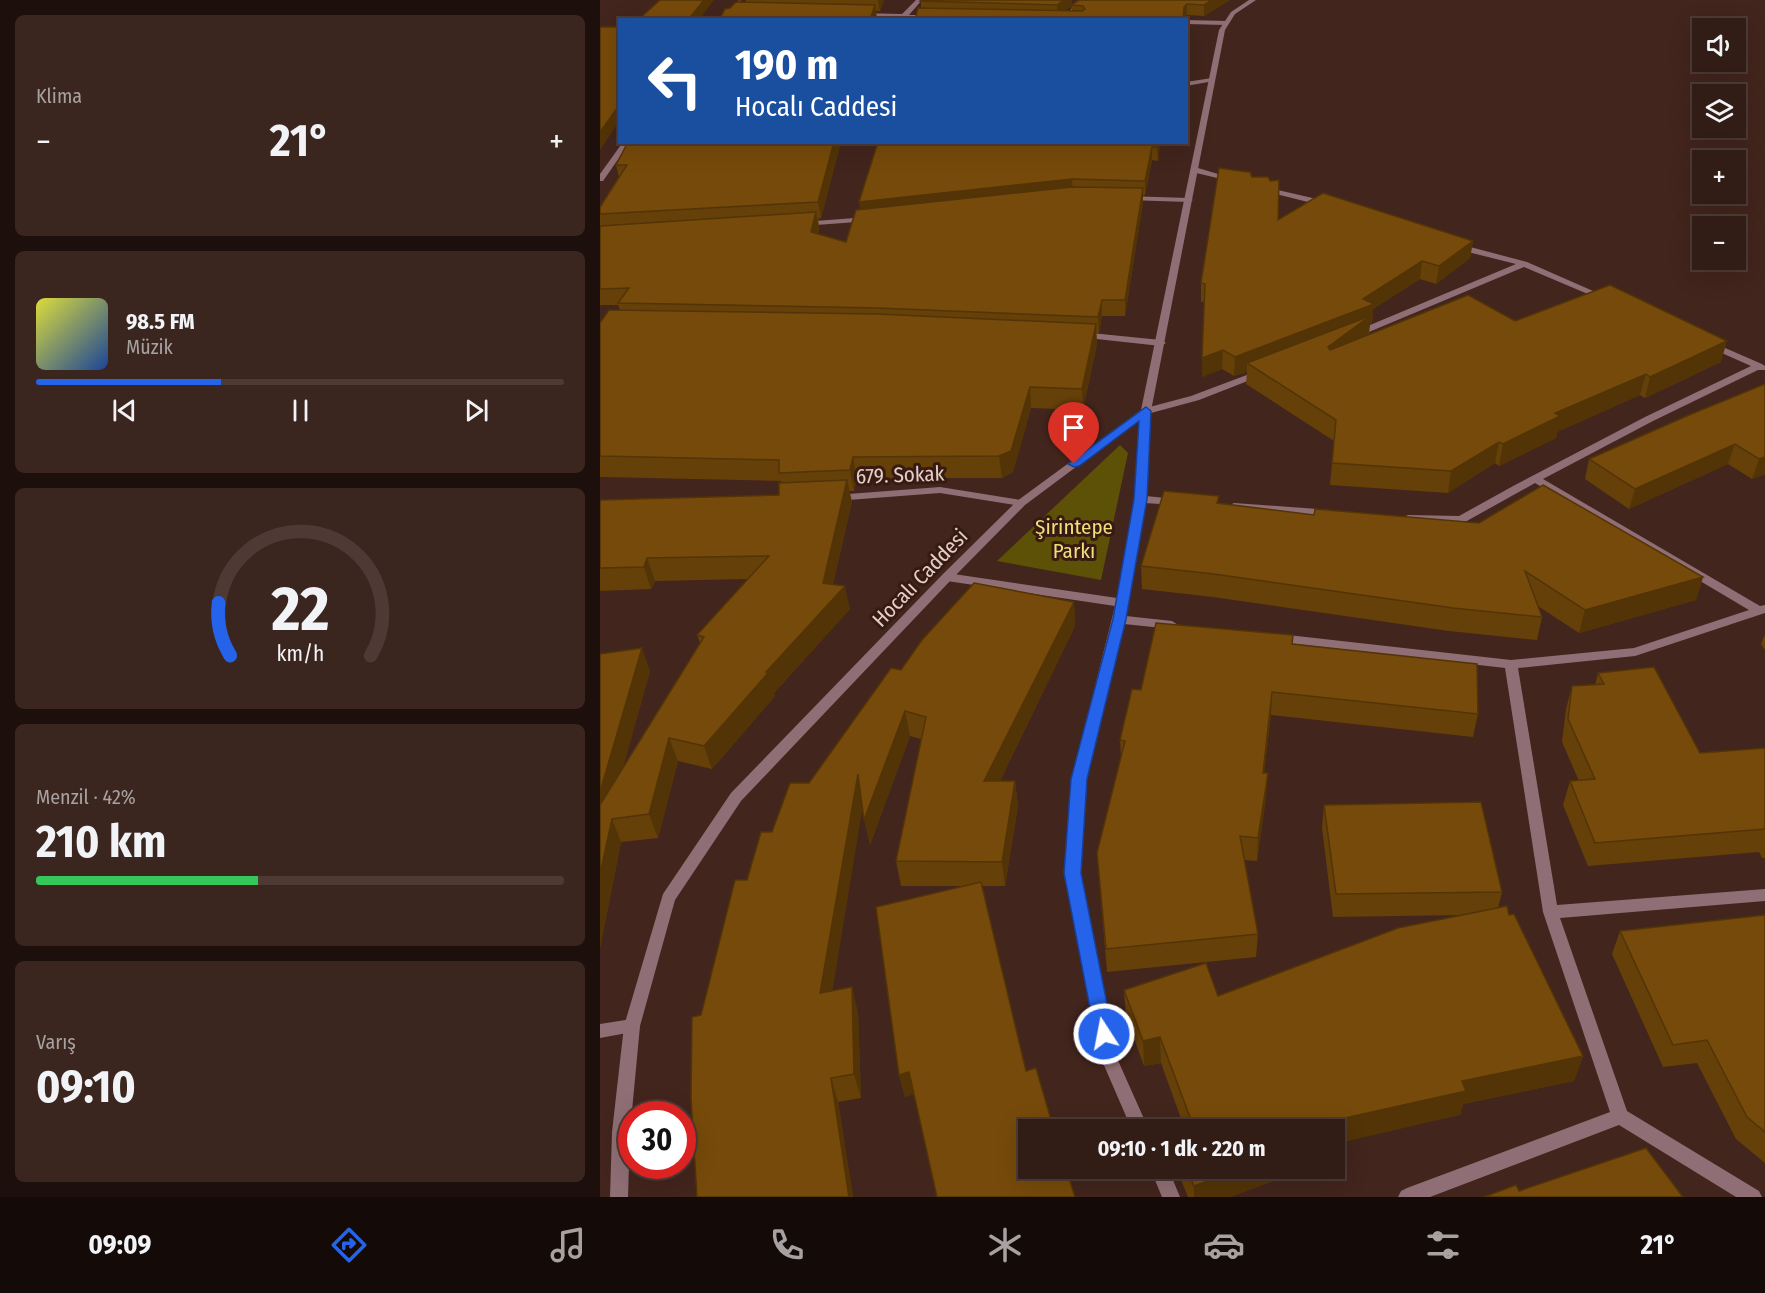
<!DOCTYPE html>
<html lang="tr">
<meta charset="utf-8">
<style>
body{margin:0;font-family:"Fira Sans Condensed",sans-serif;background:#3a251f;color:#f1f3f6;height:100vh;display:flex;flex-direction:column;font-size:22px;white-space:nowrap}
*{box-sizing:border-box;margin:0}
p{font-size:20px;color:#a8a1a1}
.icon{flex:none;width:33px;height:33px;fill:none;stroke:currentColor;stroke-width:2;stroke-linecap:round;stroke-linejoin:round}
.map{position:relative;flex:1;overflow:hidden}
.side{display:flex;flex-direction:column;gap:15px;padding:15px;background:#1c0f0c;width:600px}
.side>*{flex:none}
.guide{position:absolute;left:18px;top:18px;width:570px;height:126px;border-radius:0px;box-shadow:0 6px 24px #0002,0 0 0 2px #4d3a35;background:#1a4fa0;color:#fff;overflow:hidden}
.controls{position:absolute;left:1092px;top:18px;display:grid;gap:12px}
.controls a{display:grid;place-items:center;width:54px;height:54px;border-radius:0px;background:#321c16;box-shadow:0 6px 24px #0002,0 0 0 2px #4d3a35;font-size:30px}
.speed{position:absolute;left:18px;top:1101px;display:flex;gap:12px;font-size:30px;font-weight:700;text-align:center}
.speed>*{display:grid;place-content:center;width:78px;height:78px;border-radius:50%;background:#321c16;box-shadow:0 6px 24px #0002,0 0 0 2px #4d3a35;line-height:1}
.speed .limit{border:9px solid #d22;background:#fff;color:#111}
.pin{position:absolute;display:grid;place-items:center;width:51px;height:51px;color:#fff;margin:-62px -26px;border-radius:50% 50% 50% 0;rotate:-45deg;box-shadow:0 0 6px #0007}
.pin .icon{rotate:45deg}
.me{position:absolute;width:66px;margin:-33px;rotate:349deg;stroke-linejoin:round;filter:drop-shadow(0 0 4px #0008)}
.turn{display:flex;align-items:center;gap:21px;height:126px;padding:0 18px;font-size:27px}
.turn .icon{width:78px;height:78px;stroke-width:2.5}
.turn b{display:block;font-size:42px;line-height:51px}
.big{font-size:45px;font-weight:700;line-height:1.1}
.side .widget{flex:1;display:flex;flex-direction:column;justify-content:center;gap:9px;min-width:0;padding:0 21px;border-radius:9px;background:#3a251f}
.side .dial{align-items:center;gap:0}
.dial svg{height:156px;overflow:visible;fill:none;stroke:#4d3a35;stroke-width:7;stroke-linecap:round;text-anchor:middle}
.dial text{fill:#f1f3f6;stroke:none}
.song{display:flex;align-items:center;gap:18px}
.cover{width:72px;height:72px;border-radius:9px;background:linear-gradient(135deg,hsl(60 70% 55%),hsl(220 70% 35%))}
.played{height:6px;border-radius:3px;background:linear-gradient(90deg,#2563eb 35%,#4d3a35 35%)}
.keys{display:flex;justify-content:space-around;direction:ltr}
.heat{display:flex;justify-content:space-between;align-items:center;font-size:33px;direction:ltr}
.charge{height:9px;border-radius:4px;background:linear-gradient(90deg,#34c759 42%,#4d3a35 0)}
.trip{position:absolute;left:418px;top:1119px;width:327px;height:60px;border-radius:0px;background:#321c16;box-shadow:0 6px 24px #0002,0 0 0 2px #4d3a35;font-weight:700;line-height:60px;text-align:center}
.dock{display:flex;height:96px;justify-content:space-around;align-items:center;background:#140b09;color:#a8a1a1}
.dock .icon{width:42px;height:42px}
.dock .on{color:#2563eb}
.dock b{font-size:27px;color:#f1f3f6}
main{display:flex;flex:1;min-height:0}
.map>svg:first-child{display:block}
.green{fill:#5d5107}
.lines{fill:none;stroke-linecap:round;stroke-linejoin:round}
.minor{fill:#8f6f75;fill-rule:evenodd}
.tertiary{fill:#8f6f75;fill-rule:evenodd}
.wall{fill:#654009;fill-rule:evenodd}
.shaded-wall{fill:#533407}
.building{fill:#764a0a;stroke:#533407;stroke-width:1.5}
.route{fill:#2563eb;stroke:#184099;stroke-width:1.5}
.labels{text-anchor:middle;dominant-baseline:central;stroke-width:6;stroke-linejoin:round;paint-order:stroke}
.street-label{font-size:21px;fill:#e3cfc9;stroke:#371b13}
.park-label{font-size:21px;fill:#f1df7a;stroke:#371b13}
</style>
<main>
<section class="side">
<div class="widget"><p>Klima</p>
<div class="heat"><a>−</a><b class="big">21°</b><a>+</a></div>
</div>
<div class="widget">
<div class="song"><i class="cover"></i><div><b>98.5 FM</b><p>Müzik</p></div></div>
<div class="played"></div>
<div class="keys"><svg class="icon" aria-label="previous" viewBox="0 0 24 24"><path d="M18 5L8 12l10 7zM5 5v14"/></svg><svg class="icon" aria-label="pause" viewBox="0 0 24 24"><path d="M8 5v14M16 5v14"/></svg><svg class="icon" aria-label="next" viewBox="0 0 24 24"><path d="M6 5l10 7-10 7zM19 5v14"/></svg></div>
</div>
<div class="widget dial"><svg viewBox="0 0 100 80">
<path d="M14 69A42 42 0 1 1 86 69"/>
<path d="M14 69A42 42 0 0 1 8 42" stroke="#2563eb"/>
<text x="50" y="56" font-size="32" font-weight="700">22</text>
<text x="50" y="72" font-size="11">km/h</text>
</svg></div>
<div class="widget"><p>Menzil · 42%</p><b class="big">210 km</b><div class="charge"></div></div>
<div class="widget"><p>Varış</p><b class="big">09:10</b></div>
</section>
<div class="map">
<svg width="1165" height="1197" viewBox="0 0 1165 1197">
<rect width="100%" height="100%" fill="#42251d"/>
<path class="green" d="M520 445 528 453 501 580 397 561Z"/>
<g class="lines">
<g class="minor">
<path d="M316 0H322L309 15H331L333 18 297 20 299 18 261 17 258 15 261 13 302 14Z"/>
<path d="M484 0H491L464 20H456Z"/>
<path d="M586 20 626 21 629 23 626 25 586 24Z"/>
<path d="M612 78 614 79V81L586 86V82Z"/>
<path d="M23 142H30L3 181H0V174Z"/>
<path d="M592 168H598L638 180 634 182 592 172Z"/>
<path d="M660 186 730 202 731 204 724 206 660 190Z"/>
<path d="M524 196 589 198 593 200 589 202 527 200H524Z"/>
<path d="M268 217H271V221L202 226 198 224 202 222Z"/>
<path d="M855 243 927 262 1009 298 1005 301 1002 300 924 267 757 337H751V333L916 264 852 248V244Z"/>
<path d="M481 332 561 340 566 343 561 346 478 337V333Z"/>
<path d="M1109 341 1162 364 1165 366V370H1158L1053 421 943 479 1160 606 1165 605V613L1035 656 918 668 957 905 1165 889V901L960 918 1027 1111 1159 1191 1162 1197H1136L1019 1125 830 1197H798L801 1191 807 1188 1010 1112 943 912 905 668 679 642 673 638 679 634 911 660 1034 648 1149 610 935 483 865 522 808 521 802 518 808 515 859 516 915 485 1045 417 1151 366 1106 346 1104 344Z"/>
<path d="M660 370 665 373 663 375 599 400 551 413 546 496 575 499 581 502 575 505 545 503 526 616 572 621 578 625 572 629 524 624 486 779 480 873 516 1056 549 1130H532L500 1056 466 873 472 779 515 606 347 581 341 577 347 573 517 598 534 499 541 411 542 409 591 396Z"/>
<path d="M340 487 421 500 427 503 421 506 340 493 235 501 230 498 235 495Z"/>
<path d="M634 503 731 510 737 513 731 516 630 508 628 506Z"/>
<path d="M32 1019 38 1021 40 1026 38 1031 0 1038V1024Z"/>
<path d="M550 1168H568L580 1197H562Z"/>
</g>
<path class="tertiary" d="M649 0H656L635 14 625 30 551 411 425 505 351 580 141 801 75 900 40 1026 30 1132 28 1197H10L12 1132 24 1026 63 894 131 793 343 574 417 501 541 410 619 30 631 12Z"/>
</g>
<g class="wall">
<path d="M138 0H142L140 2H146V0H284L280 11H276L277 19 130 8 138 2Z"/>
<path d="M321 0H472V5L479 0H630L604 16 587 15 584 20H315L321 8ZM471 6 472 11H465Z"/>
<path d="M241 142 221 218 218 219 219 227 218 234 246 242 260 209 560 142 558 161 552 160 545 195H543V203L525 316H502L499 333H496L497 344 483 410 431 408 413 472 402 478H257L254 491H249L252 502 233 584 250 609 174 693 175 696 112 769 78 761 58 838 21 842 0 948V654L50 671 23 767 100 643 97 635 148 579 55 581 51 589 0 591V502L179 495 182 483 181 481 0 477V323L20 310 18 305H0V207L19 177 16 165Z"/>
<path d="M652 177 678 220 873 241 870 258 836 284 820 279 773 309 772 323 770 324 769 335 915 321 1121 362 1045 398 1040 395 957 432 956 438 899 466 895 463 848 493 730 485 734 441 646 384 647 372 634 376 622 369 602 377 604 302H601V283Z"/>
<path d="M1165 384V474L1152 479 1128 464 1029 509 985 479 989 459Z"/>
<path d="M619 496 618 503 1103 577 1096 600 979 633 938 606 942 617 937 640 849 631 613 597 542 589 541 566Z"/>
<path d="M474 602 475 626 400 781H415L418 806 405 886H382L426 1071 454 1130 314 1094 305 1097 299 1075 365 886H301L296 861 321 739 310 736 270 845 262 807 232 991 258 1012 261 1098 238 1102 253 1197H97L101 1015 147 880 172 832 209 783 301 670Z"/>
<path d="M1165 634V650L1161 644Z"/>
<path d="M692 644 878 714 873 737 671 715 664 773 666 797 657 861 644 860 658 934 656 957 507 972 497 853 521 756 520 740 541 690Z"/>
<path d="M998 673 1100 753 1165 748V858H1162L1159 852 988 866 963 805 970 781H979L962 742 966 709 972 686 995 685Z"/>
<path d="M724 805 902 892 898 908 909 915 983 1056 974 1081 863 1104 860 1115 583 1124 561 1063 544 1066 526 1016 524 990 618 996 864 915 733 917 722 828Z"/>
<path d="M1165 915V1163L1136 1139 1097 1063 1063 1067 1012 954 1020 931Z"/>
<path d="M576 1168H709L630 1197H588Z"/>
</g>
<g class="shaded-wall">
<path d="M104 0H114L99 20H88Z"/>
<path d="M278 0H284L280 11Z"/>
<path d="M464 0H472V6L457 16V5Z"/>
<path d="M612 0H630L604 16V5Z"/>
<path d="M587 4V15L584 20H583L584 7Z"/>
<path d="M275 5 277 20H270Z"/>
<path d="M20 104V120L0 150V132Z"/>
<path d="M234 142H241L221 218 218 202Z"/>
<path d="M558 142H560L558 161 557 147Z"/>
<path d="M552 147V160L545 195V181Z"/>
<path d="M472 179 473 193 261 216 259 202Z"/>
<path d="M543 188V203L525 316V300Z"/>
<path d="M216 212 219 227 214 247 211 232Z"/>
<path d="M873 241 870 258 836 284 839 266Z"/>
<path d="M822 261 820 279 773 309 772 323 770 324 768 336 727 368 647 363V372L634 376 635 357 763 299Z"/>
<path d="M502 300V316L499 333 498 317Z"/>
<path d="M496 324 497 344 483 410 482 389Z"/>
<path d="M1127 341 1121 362 1045 398 1050 377Z"/>
<path d="M623 350 622 369 602 377V358Z"/>
<path d="M1046 374 1040 395 957 432 956 438 899 466 903 444 955 413Z"/>
<path d="M430 387 431 408 413 472 402 478 399 456Z"/>
<path d="M899 442 895 463 848 493 851 471Z"/>
<path d="M1135 444 1128 464 1029 509 1035 489Z"/>
<path d="M253 457 257 478 254 491 250 470Z"/>
<path d="M1165 457V474L1152 479 1159 459Z"/>
<path d="M247 480 252 502 228 605 245 586 250 609 174 693 175 696 112 769 104 746 166 672 223 583Z"/>
<path d="M47 558 55 581 51 589 44 567Z"/>
<path d="M1103 577 1096 600 979 633 985 610Z"/>
<path d="M474 602 475 626 388 806 384 781Z"/>
<path d="M42 648 50 671 6 829 0 815V792Z"/>
<path d="M672 692 671 715 661 796 663 773Z"/>
<path d="M305 711 310 736 270 845 264 820Z"/>
<path d="M69 738 78 761 58 838 49 814Z"/>
<path d="M668 773 666 797 657 861 658 838Z"/>
<path d="M258 774 264 799 228 1018 220 993Z"/>
<path d="M415 781 418 806 405 886 402 862Z"/>
<path d="M12 819 21 842 0 948V874Z"/>
<path d="M252 987 258 1012 261 1098 254 1074Z"/>
<path d="M560 1037 561 1063 544 1066 543 1041Z"/>
<path d="M983 1056 974 1081 863 1104 860 1115 735 1144V1130H726L727 1122 862 1081Z"/>
<path d="M309 1072 315 1094 305 1097 299 1075Z"/>
<path d="M231 1078 238 1102 253 1197H249Z"/>
<path d="M644 1168H709L630 1197H594V1186Z"/>
</g>
<g class="building">
<path d="M60 0H104L88 20H38Z"/>
<path d="M321 0H464L457 5 320 1Z"/>
<path d="M479 0H612L604 5 587 4 584 7 583 20H315L318 8 482 11 485 9 483 6 471 5Z"/>
<path d="M136 2 275 5 270 20H119L125 9 130 8Z"/>
<path d="M0 27H20V104L0 132Z"/>
<path d="M28 142H234L218 202 0 214V207L27 165H16Z"/>
<path d="M278 142H558L557 147H552L545 181 472 179 259 202Z"/>
<path d="M619 168 647 172H650L652 177H668L670 181 679 180 678 220 723 193 873 241 839 266 822 261 763 299 774 304 635 357 623 350 602 358 605 284 601 283Z"/>
<path d="M472 187 543 188 525 300H502L498 317 278 308 18 303 29 288 0 289V226L216 212 211 232 246 242 256 210Z"/>
<path d="M1010 285 1127 341 1050 377 1046 374 955 413 960 416 903 444 899 442 851 471 732 463 736 420 647 363 770 316 728 347 730 350 868 295 915 321Z"/>
<path d="M9 310 277 314 496 324 482 389 430 387 411 451 399 456 253 457 250 470 179 473V460L0 456V323Z"/>
<path d="M1165 384V457L1159 459 1135 444 1035 489 989 459 1089 415Z"/>
<path d="M247 480 223 583 245 586 166 672 168 673 104 746 69 738 49 814 12 819 0 874V805L104 637 97 635 169 556 47 558 44 567 0 568V502L1 500 179 495V483Z"/>
<path d="M943 485 1103 577 985 610 925 571 942 617 853 608 614 574 541 566 564 491 619 496 617 503 714 515 715 509 879 523Z"/>
<path d="M374 583 474 602 384 781H415L402 862 296 861 326 717 305 711 264 820 258 774 220 993 252 987 254 1074 231 1078 249 1197H97L91 1099 92 1017 101 1015 135 880H147L161 832H172L190 783H209L291 668 301 670 322 640Z"/>
<path d="M556 623 693 635 692 644 877 664 878 714 672 692 663 773H668L658 838 640 836 658 934 506 949 497 853 525 741 520 740 532 689 541 690Z"/>
<path d="M42 648 0 792V654Z"/>
<path d="M1054 667 1100 753 1165 748V829L995 843 970 781 995 779 968 719 972 686 1004 684 998 673Z"/>
<path d="M881 802 902 892 736 894 724 805Z"/>
<path d="M381 882 426 1071 436 1068 454 1130H429V1168H466L475 1197H337L309 1072 299 1075 276 907Z"/>
<path d="M907 906 909 915 914 914 983 1056 862 1081 866 1091 727 1122 730 1130H572L591 1120 560 1037 543 1041 524 990 606 963 618 996 798 928Z"/>
<path d="M1165 915V1132L1147 1117 1107 1040 1073 1045 1020 931Z"/>
<path d="M1046 1148 1083 1197H884L916 1185 919 1191Z"/>
<path d="M586 1168H644L594 1186Z"/>
</g>
<path class="route" d="M546 407 551 411 547 499 526 619 487 779 481 873 513 1034 511 1039 504 1042 497 1039 495 1034 464 873 471 779 513 619 534 499 539 421 479 466 474 467 468 464Z"/>
<g class="labels">
<g class="street-label">
<text transform="translate(300 475) rotate(-2)">679. Sokak</text>
<text transform="translate(320 578) rotate(-46)">Hocalı Caddesi</text>
</g>
<g class="park-label">
<text x="474" y="527">Şirintepe<tspan x="474" dy="24">Parkı</tspan></text>
</g>
</g>
</svg>
<div class="controls">
<a><svg class="icon" aria-label="sound" viewBox="0 0 24 24"><path d="M4 9h4l5-4v14l-5-4H4zM17 9q2 3 0 6"/></svg></a>
<a><svg class="icon" aria-label="layers" viewBox="0 0 24 24"><path d="M12 4l9 5-9 5-9-5zM3 14l9 5 9-5"/></svg></a>
<a>+</a>
<a>−</a>
</div>
<div class="speed"><div class="limit">30</div></div>
<div class="pin" style="left:474px;top:464px;background:#d93025"><svg class="icon" aria-label="arrive" viewBox="0 0 24 24"><path d="M6 21V4h12l-3 4 3 4H6"/></svg></div>
<svg class="me" style="left:504px;top:1034px" viewBox="-20 -20 40 40"><circle r="17" fill="#2563eb" stroke="#fff" stroke-width="3"/><path d="M0-11L8 9 0 5-8 9z" fill="#fff"/></svg>
<div class="trip">09:10 · 1 dk · 220 m</div>
<div class="guide">
<div class="turn"><svg class="icon" aria-label="left" viewBox="0 0 24 24"><path d="M17 20v-9H6M10 6l-5 5 5 5"/></svg><div><b>190 m</b>Hocalı Caddesi</div></div>
</div>
</div>
</main>
<nav class="dock">
<b>09:09</b>
<svg class="icon on" aria-label="directions" viewBox="0 0 24 24"><path d="M12 3l9 9-9 9-9-9zM9 14v-3h6M13 9l2 2-2 2"/></svg>
<svg class="icon" aria-label="music" viewBox="0 0 24 24"><path d="M9 18V5l10-2v13"/><circle cx="6" cy="18" r="3"/><circle cx="16" cy="16" r="3"/></svg>
<svg class="icon" aria-label="phone" viewBox="0 0 24 24"><path d="M5 4h4l2 5-3 2q2 4 5 5l2-3 5 2v4C11 20 4 13 5 4z"/></svg>
<svg class="icon" aria-label="climate" viewBox="0 0 24 24"><path d="M12 3v18M4 7l16 10M4 17L20 7"/></svg>
<svg class="icon" aria-label="car" viewBox="0 0 24 24"><path d="M5 17H2v-5l4-1 3-4h7l3 4 3 1v5h-3M9 17h6M6 11h13"/><circle cx="7" cy="17" r="2"/><circle cx="17" cy="17" r="2"/></svg>
<svg class="icon" aria-label="filters" viewBox="0 0 24 24"><path d="M4 7h16M4 17h16"/><circle cx="9" cy="7" r="2"/><circle cx="15" cy="17" r="2"/></svg>
<b>21°</b>
</nav>
